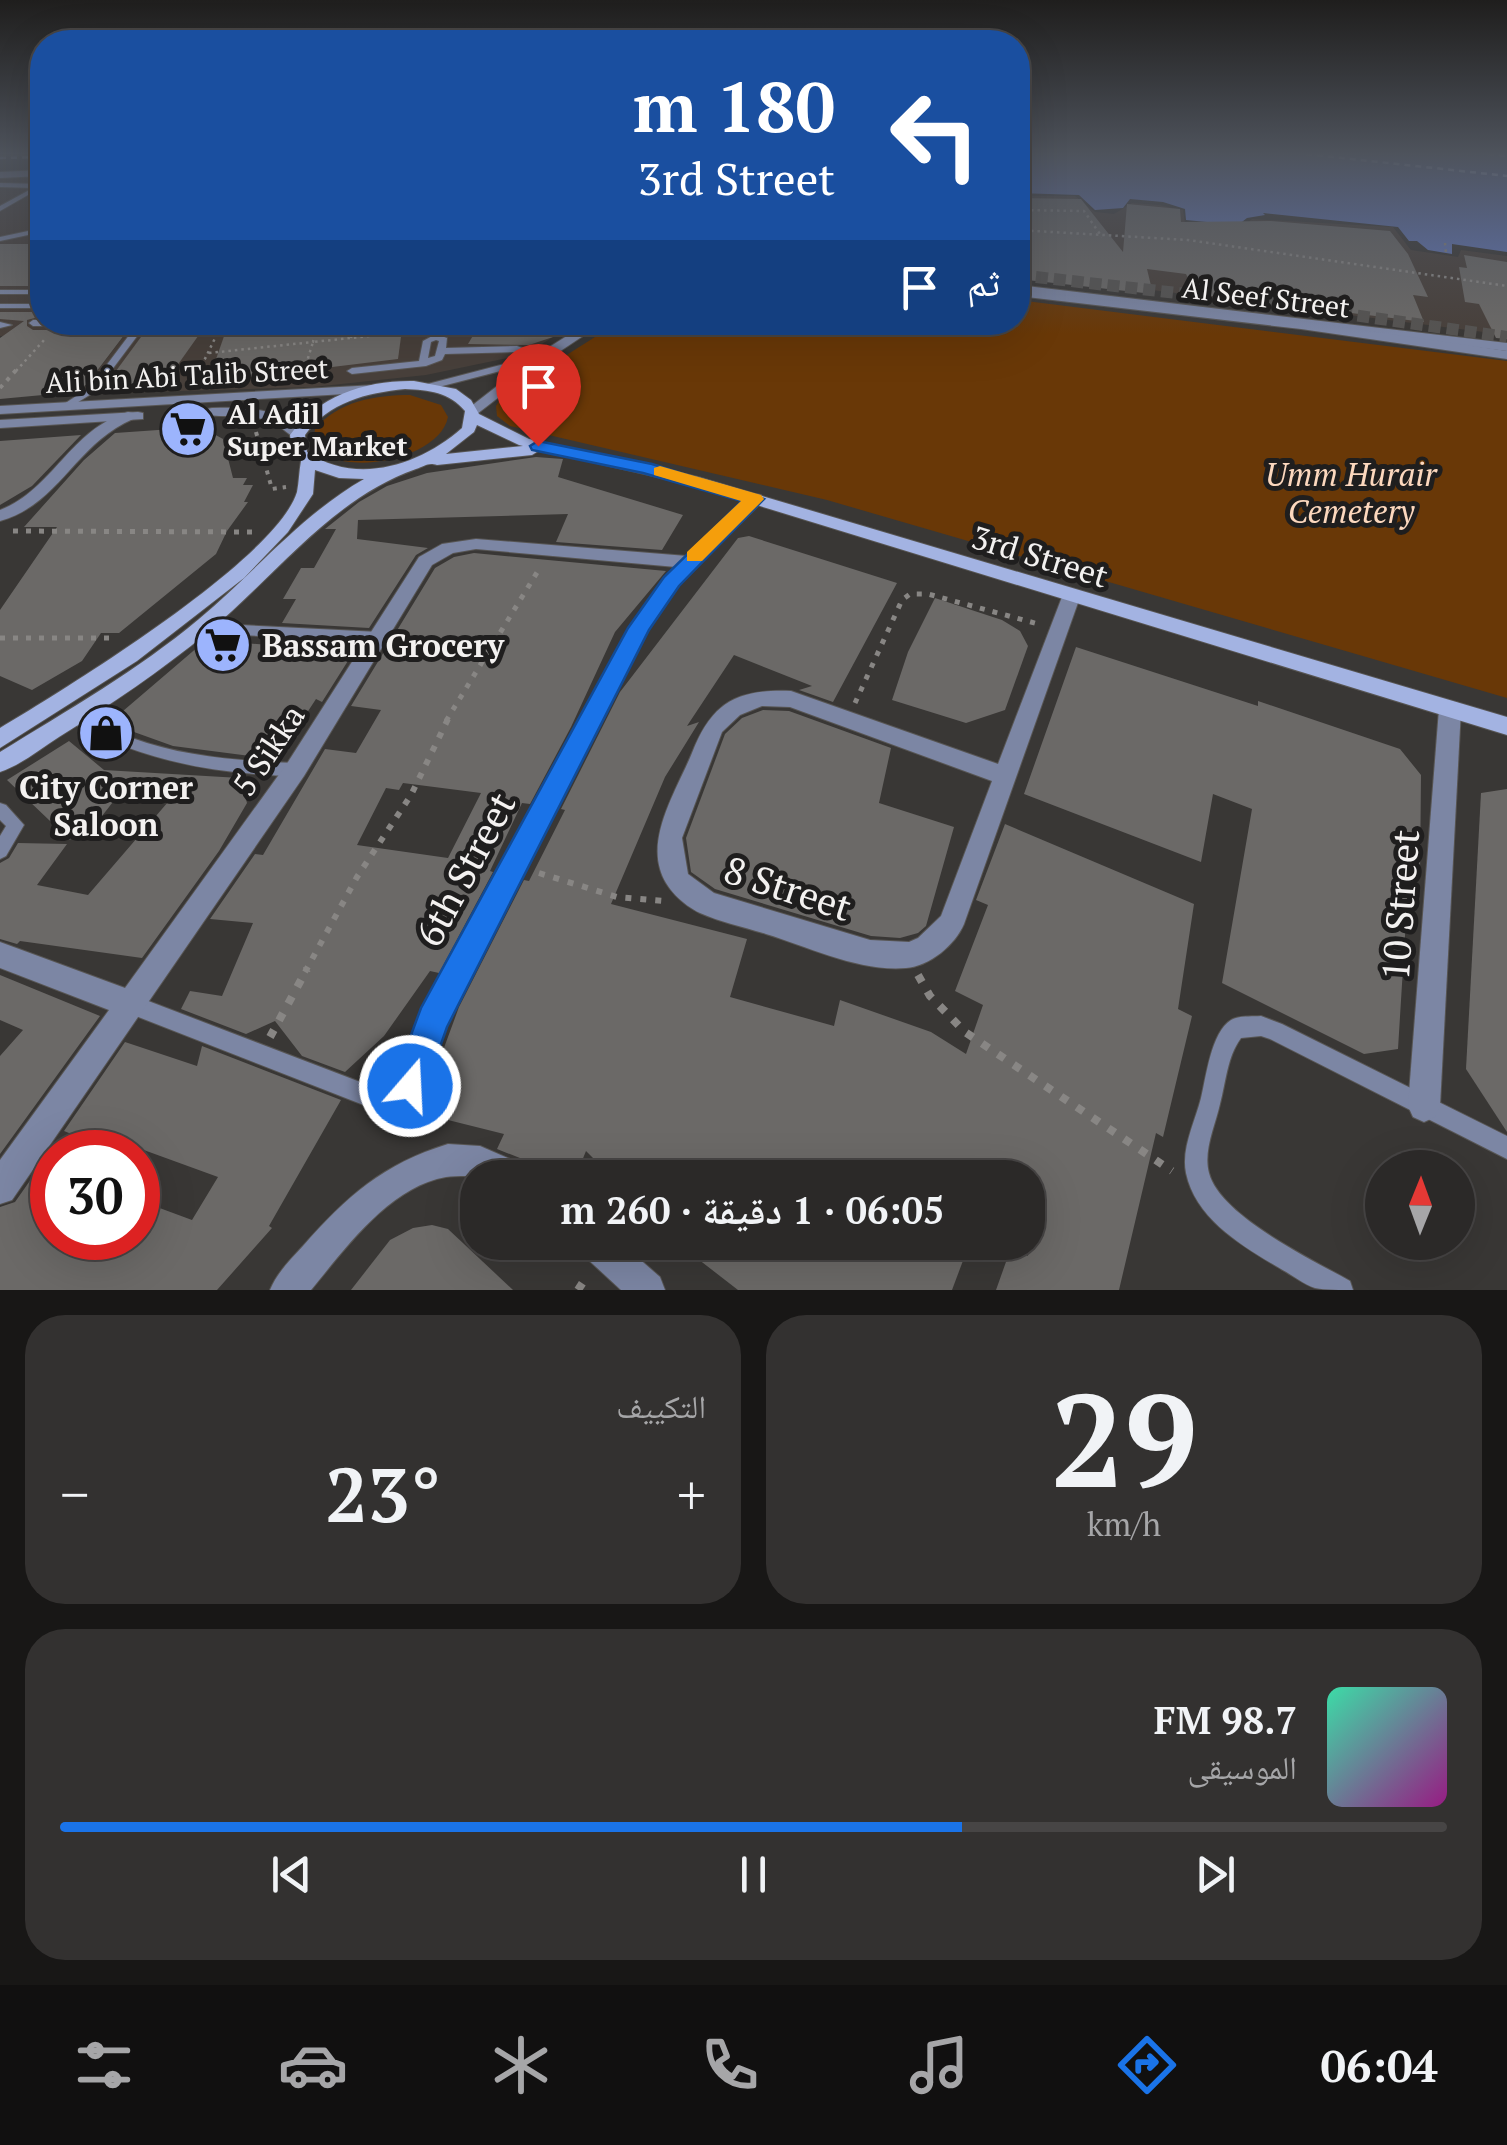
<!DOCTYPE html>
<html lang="ar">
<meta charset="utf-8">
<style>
body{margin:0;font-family:"PT Serif","Noto Naskh Arabic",serif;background:#333130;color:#f1f3f6;direction:rtl;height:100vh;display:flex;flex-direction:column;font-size:38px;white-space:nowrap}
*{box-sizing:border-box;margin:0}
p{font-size:32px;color:#a6a6a8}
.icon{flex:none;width:55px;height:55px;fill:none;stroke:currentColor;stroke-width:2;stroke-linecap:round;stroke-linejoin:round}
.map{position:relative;height:1290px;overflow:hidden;direction:ltr}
.sheet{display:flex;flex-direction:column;gap:25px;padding:25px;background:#181716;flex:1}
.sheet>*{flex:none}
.hud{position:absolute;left:30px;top:30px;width:1000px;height:305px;border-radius:40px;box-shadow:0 10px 40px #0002,0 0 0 2px #474545;direction:rtl;background:#1a4fa0;color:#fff;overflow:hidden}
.needle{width:65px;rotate:1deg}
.tools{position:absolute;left:1365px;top:1150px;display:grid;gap:20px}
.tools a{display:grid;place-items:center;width:110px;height:110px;border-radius:50%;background:#2b2928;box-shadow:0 10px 40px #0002,0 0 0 2px #474545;font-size:50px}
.speed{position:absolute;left:30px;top:1130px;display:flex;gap:20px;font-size:50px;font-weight:700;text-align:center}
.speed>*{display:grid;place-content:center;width:130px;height:130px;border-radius:50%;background:#2b2928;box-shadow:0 10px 40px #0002,0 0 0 2px #474545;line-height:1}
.speed .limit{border:15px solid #d22;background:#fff;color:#111}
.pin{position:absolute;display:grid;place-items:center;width:85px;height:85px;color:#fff;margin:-102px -42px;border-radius:50% 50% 50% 0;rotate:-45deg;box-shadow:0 0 10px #0007}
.pin .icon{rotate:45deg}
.me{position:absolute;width:110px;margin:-55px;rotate:19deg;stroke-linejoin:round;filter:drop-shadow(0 0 8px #0008)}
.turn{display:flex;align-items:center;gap:35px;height:210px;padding:0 30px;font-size:45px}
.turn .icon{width:130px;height:130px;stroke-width:2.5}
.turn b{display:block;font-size:70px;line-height:85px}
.then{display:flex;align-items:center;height:95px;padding:0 30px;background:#0003;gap:20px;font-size:38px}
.big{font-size:75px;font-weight:700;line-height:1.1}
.sheet .tile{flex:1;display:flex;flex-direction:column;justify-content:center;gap:15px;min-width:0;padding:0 35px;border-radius:40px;background:#333130}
.sheet .dial{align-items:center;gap:0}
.dial b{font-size:130px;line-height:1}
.song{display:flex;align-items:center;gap:30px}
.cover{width:120px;height:120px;border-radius:15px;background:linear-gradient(135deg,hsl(160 70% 55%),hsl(310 70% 35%))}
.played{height:10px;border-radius:5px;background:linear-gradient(90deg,#1a73e8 65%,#474545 65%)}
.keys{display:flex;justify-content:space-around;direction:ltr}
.heat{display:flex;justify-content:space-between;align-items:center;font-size:55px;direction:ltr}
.sheet .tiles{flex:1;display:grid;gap:25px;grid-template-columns:1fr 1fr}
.tile:last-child{grid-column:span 2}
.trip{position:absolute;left:460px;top:1160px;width:585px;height:100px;border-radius:40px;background:#2b2928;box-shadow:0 10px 40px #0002,0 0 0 2px #474545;font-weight:700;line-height:100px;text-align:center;direction:rtl}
.tabs{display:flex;height:160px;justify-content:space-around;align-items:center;background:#111010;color:#a6a6a8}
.tabs .icon{width:70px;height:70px}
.tabs .current{color:#1a73e8}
.tabs b{font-size:45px;color:#f1f3f6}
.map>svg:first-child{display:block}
.built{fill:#48403b}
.green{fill:#693807}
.water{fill:#6276b7}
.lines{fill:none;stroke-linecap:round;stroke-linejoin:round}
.ferry{stroke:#acbff5;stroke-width:2.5;stroke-dasharray:6 5;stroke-linecap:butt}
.building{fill:#6b6967;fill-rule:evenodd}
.tertiary-tunnel{stroke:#555351;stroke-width:12;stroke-dasharray:12 6;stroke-linecap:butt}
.service-casing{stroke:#575553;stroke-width:2}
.pedestrian-casing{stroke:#575553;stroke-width:2}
.minor-casing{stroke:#575553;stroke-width:2}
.tertiary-casing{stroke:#575553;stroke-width:2}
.secondary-casing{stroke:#575553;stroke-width:2}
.path-far4{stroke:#888684;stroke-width:2.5;stroke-dasharray:2.5 4;stroke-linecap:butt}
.path-far3{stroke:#888684;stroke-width:4;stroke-dasharray:4 6;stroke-linecap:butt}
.path-far2{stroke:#888684;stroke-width:5;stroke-dasharray:5 8;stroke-linecap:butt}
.path-far1{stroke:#888684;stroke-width:6;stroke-dasharray:6 9;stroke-linecap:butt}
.path{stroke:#888684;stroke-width:8;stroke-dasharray:8 11;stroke-linecap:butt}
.service{fill:#7c86a4;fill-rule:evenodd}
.pedestrian{fill:#7c86a4;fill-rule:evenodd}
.minor{fill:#7c86a4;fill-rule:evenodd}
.tertiary{fill:#7c86a4;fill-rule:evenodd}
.secondary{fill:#a3b3e2;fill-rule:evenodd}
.route{fill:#1a73e8;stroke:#114b97;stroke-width:2.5}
.slow{fill:#f59e0b}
.labels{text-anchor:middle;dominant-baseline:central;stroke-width:10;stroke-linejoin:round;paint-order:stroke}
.far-street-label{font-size:28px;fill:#f3f1f0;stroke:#1f1e1e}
.far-poi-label{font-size:28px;font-weight:bold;fill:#f3f1f0;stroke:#1f1e1e;text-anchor:start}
.park-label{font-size:32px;font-style:italic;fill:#fcd8be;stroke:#1f1e1e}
.street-label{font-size:32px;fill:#f3f1f0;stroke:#1f1e1e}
.poi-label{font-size:32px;font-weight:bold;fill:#f3f1f0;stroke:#1f1e1e;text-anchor:start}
.near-street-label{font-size:38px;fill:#f3f1f0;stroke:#1f1e1e}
</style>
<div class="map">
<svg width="1507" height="1290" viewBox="0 0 1507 1290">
<rect width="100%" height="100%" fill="#393735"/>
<g class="built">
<path d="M42 175V322L574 323 539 346 513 357 426 375 313 387 80 394 126 333 0 336V176Z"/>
<path d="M1018 196H1075L1095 212 1114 214 1132 203 1159 205 1183 210 1185 223 1242 227 1252 219 1393 227 1411 250 1458 257 1461 250 1507 256V335L1018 273Z"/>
</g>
<g class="green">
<path d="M1018 300 1507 361V698L827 500 510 426 497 416 496 406 502 396 617 323 1018 322Z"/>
<path d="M410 395 441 405 448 417C440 460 337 480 313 444L315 429C338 401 376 395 410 395Z"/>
</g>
<path class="water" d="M1018 154H1507V252L1452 244V254L1428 250 1417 241H1409L1398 227 1263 213 1265 215 1247 218 1238 225 1186 220 1185 209 1163 202 1130 199 1123 208 1095 210 1079 195 1018 193Z"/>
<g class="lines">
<g class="ferry">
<path d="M1306 154 1507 176"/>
<path d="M1488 154 1507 156"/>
<path d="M0 158 42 157"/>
</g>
</g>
<g class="building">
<path d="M1018 198 1081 199 1123 252 1127 204 1180 209 1181 222 1271 221 1390 231 1408 254 1428 297 1413 295 1424 322 1196 294 1186 274 1147 269 1153 294 1018 279Z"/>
<rect x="0" y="244" width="42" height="42"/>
<path d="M1464 255 1507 262V339L1496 338 1479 304 1465 302 1459 267 1467 268Z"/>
<path d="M0 312H42V316L27 320V326L33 330H128L87 384 75 392 0 399V338L24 321 0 319Z"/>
<path d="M152 322H208L162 387 102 390Z"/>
<path d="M229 322H403L398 359 208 382Z"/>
<path d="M481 322H549L557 330 565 322H581L565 333 529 345 468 344Z"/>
<path d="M201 427 223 439 233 478H247L243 485H253L244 502H248L227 531 216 554 119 633H101L82 661 32 690 0 676V610L57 527H24L84 460 115 433Z"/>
<path d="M81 435 32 486 0 505V441Z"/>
<path d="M536 457 563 459 558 477 683 515 662 550 556 542 568 514 358 520 357 539 428 548 416 555 369 628 282 623 296 599H283L301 568H314L336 529H325L359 502 387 486 427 473Z"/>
<path d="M749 536 897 583 833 702 799 690 812 686 734 655 687 726 699 722 665 777 611 904 747 939 730 997 834 1026 840 1000 931 1032 966 1054 983 1005 955 991 988 905 976 900 1005 824 1194 904 1178 1009 1192 1016 1163 1137 1156 1133 1119 1290H996L1012 1245 1028 1256V1178H613L586 1151 575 1178H570L497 1149 504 1134 420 1113 459 1007 524 880 529 881 565 810 561 809 620 692 738 538Z"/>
<path d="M474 553 666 571 615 632 571 727 530 804 522 803 490 871 493 872 439 973 430 971 384 1036 345 1072 302 1056 275 1021 246 1034 181 1009 190 991 222 996 253 923 210 919 255 854 263 855 325 749 356 753 381 710 351 706 435 568 454 557ZM403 783 481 793 448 858 357 845 386 788 399 790Z"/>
<path d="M935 598 1002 620 1020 631 1028 646 1005 710 966 723 892 700 908 652Z"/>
<path d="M206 640 269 645 272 640 358 645 322 702 316 699 282 751 266 758 173 746 109 723Z"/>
<path d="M1076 647 1258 706V701L1400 749 1421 775 1420 875 1409 871 1398 1049 1364 1054 1222 983 1252 809 1213 794 1201 862 1024 794Z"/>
<path d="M763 710 789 711 891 748 879 803 954 827 926 926 918 933 900 938 871 936 715 889 691 872 686 838 725 734 742 718Z"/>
<path d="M69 741 104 770 240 778 247 803 219 851 142 958 20 941 17 944 0 939V863L9 858 18 843 67 844 37 885 88 895 168 802 116 798 102 816 88 815 70 840 7 780Z"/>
<path d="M1507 789V1132L1466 1069 1481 793Z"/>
<path d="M0 975 100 1016 0 1154V1056L23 1030 0 1020Z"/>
<path d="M125 1042 197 1066 202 1046 341 1100 269 1226 272 1228 217 1290H0V1207L15 1202 41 1165 52 1169V1238H138V1200L192 1220 218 1177 130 1145 124 1152H68L79 1137 64 1131Z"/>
<path d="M432 1225 448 1229 513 1290H351L390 1240 413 1228Z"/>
<path d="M676 1242H957L967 1250 952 1290H738Z"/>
</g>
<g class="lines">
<path class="tertiary-tunnel" d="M1018 275 1283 305 1507 337"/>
<g class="service-casing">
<g id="service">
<path d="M0 183 40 184 42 187 0 211V206L33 188 0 187Z"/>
<path d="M42 207V212L38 215 42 222 40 225 31 214Z"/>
<path d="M42 228V232L0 241V237Z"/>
<rect x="0" y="290" width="42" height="4"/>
<rect x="0" y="304" width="42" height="4"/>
<path d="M42 320V322L147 323 96 391 67 409 62 406 64 404 90 387 136 326H33L29 323 33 320Z"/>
<path d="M0 322 12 325 0 328Z"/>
<path d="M553 322H561V323L557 326Z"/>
<path d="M436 334 447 338 446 348 517 346 547 357 542 360 516 352 445 354 442 360 426 366 352 374 347 371 352 368 419 361 423 341ZM436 340 439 341 435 356 428 358 431 342Z"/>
<path d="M201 623 379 632 386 637 379 642 201 633 194 628Z"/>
<path d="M74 711C94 719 112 730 132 738 184 757 241 761 296 763L302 764 304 769 302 774C287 777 270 775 255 774 188 769 128 753 69 721L67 717 69 713Z"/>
<path d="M0 803 6 805 24 825 6 856 0 859V836L6 826 0 820Z"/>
<path d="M130 994 410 1101 413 1109 410 1117 402 1120 123 1011 120 1004 123 997Z"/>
<path d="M1261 1016 1282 1024 1507 1136V1159L1270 1039 1261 1036 1241 1038C1227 1057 1226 1082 1220 1104 1215 1126 1203 1151 1209 1173 1220 1216 1313 1260 1350 1281L1353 1290C1341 1290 1326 1290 1315 1288 1303 1284 1292 1275 1281 1269 1244 1247 1196 1220 1186 1173 1181 1148 1195 1122 1201 1098 1206 1078 1211 1032 1231 1020 1239 1015 1252 1017 1261 1016Z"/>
</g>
</g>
<g class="pedestrian-casing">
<path id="pedestrian" d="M42 170V176L0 178V172Z"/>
</g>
<g class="minor-casing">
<g id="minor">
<path d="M1018 285 1507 343V351L1018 291Z"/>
<path d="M128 412 133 413V419C75 444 60 504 0 521V510C54 489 69 430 128 412Z"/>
<path d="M755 494 761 495V503L678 586 648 630 446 1025 414 1120 403 1125 392 1120 387 1109 423 1010 629 628 676 567 476 549 453 553 432 565 304 776 12 1200 0 1204V1160L109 1010 0 968V942L125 988 288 762 419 557 442 544 476 539 687 556 749 495Z"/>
<path d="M1071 591 1080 597 964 924C955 945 930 966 906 968 859 972 809 947 766 934 744 927 720 922 700 913 683 905 665 888 660 869 649 832 678 787 692 753 712 702 737 689 791 691L998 764 1062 597ZM762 706 790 707 992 781 941 916 918 938 909 942 870 940 714 893 688 874 682 838 722 732 740 715Z"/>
<path d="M1450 701 1458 703 1461 709 1440 1106 1435 1117 1424 1122 1413 1117 1408 1106 1439 709 1442 703Z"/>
<path d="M448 1144 480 1146 526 1166 530 1178C506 1178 467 1174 446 1177 389 1187 345 1249 311 1290H270C277 1273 290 1260 303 1246 347 1196 383 1164 448 1144Z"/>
<path d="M577 1242H620L660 1277 665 1290H621L582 1254Z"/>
</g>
</g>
<g class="tertiary-casing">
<g id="tertiary">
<path d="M1018 290 1301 321 1507 351V359L1301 329 1018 296Z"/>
<path d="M589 322H604L547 360 477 414 465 411 524 365 427 390 420 386 535 356Z"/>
<path d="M375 385 382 389 380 392 0 414V406Z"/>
<path d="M212 408C246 407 282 407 304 435L297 439C289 435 284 429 276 424 255 413 230 418 207 415V409Z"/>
<path d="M138 412 143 413V419L0 428V420Z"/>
</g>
</g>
<g class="secondary-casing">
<path id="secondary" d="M414 381 456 389 471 400 479 414 529 439 698 477 1507 717V735L688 484 540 450 532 455 437 465C428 462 425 466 416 469 331 499 276 576 208 632 161 671 110 705 59 737 40 749 21 765 0 772V752C68 710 138 670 199 619 254 573 301 515 364 479L339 478 315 470 313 494 288 532 244 578 137 661 0 748V728C65 689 276 560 297 492 299 482 299 471 301 461L292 454 290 435C318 396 366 380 414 381ZM405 389C429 390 449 392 465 411L462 428C420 465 357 486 307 452L305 435C329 402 366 393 405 389ZM477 425 519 445 523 446 446 454 474 432Z"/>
</g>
<g class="path-far4">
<path d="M1018 210 1084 211 1102 237"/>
<path d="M1018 216 1028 229"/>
<path d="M1018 230 1188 240 1507 286"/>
<path d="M1445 243 1446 253"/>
<path d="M453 327 475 325"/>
<path d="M220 330 272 322"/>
<path d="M351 338 353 322"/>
<path d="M209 353 313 342 317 322"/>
<path d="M16 371 45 339"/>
<path d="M199 371 223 322"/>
<path d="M304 371 313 342 417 331"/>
</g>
<g class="path-far3">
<path d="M302 379 305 368"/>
<path d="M193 383 200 368"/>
<path d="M0 388 18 368"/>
<path d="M256 432 272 489 286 487"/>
</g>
<g class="path-far2">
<path d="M13 531 252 532"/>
<path d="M0 638H117"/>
<path d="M855 703 902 600 910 594H928L1042 625"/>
<path d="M446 721 541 566"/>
</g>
<g class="path-far1">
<path d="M539 873 617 897 664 901"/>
<path d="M305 972 357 877 411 795 448 719"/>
</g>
<g class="path">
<path d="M918 975 930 996 965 1032 1172 1171"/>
<path d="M270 1037 307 969"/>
<path d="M578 1290 587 1276"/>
</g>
<use href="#service" class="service"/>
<use href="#pedestrian" class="pedestrian"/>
<use href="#minor" class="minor"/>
<use href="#tertiary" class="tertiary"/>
<use href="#secondary" class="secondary"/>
</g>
<linearGradient id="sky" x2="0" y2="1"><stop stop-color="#1f1e1d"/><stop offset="0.46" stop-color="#4e535c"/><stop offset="1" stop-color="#4e535c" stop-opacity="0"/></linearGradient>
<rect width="1507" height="334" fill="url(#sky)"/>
<path class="route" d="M538 441 652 464 764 499 679 586 649 630 447 1027 422 1098 410 1103 397 1098 392 1086 421 1008 628 628 664 577 742 501 643 473 532 450 530 446Z"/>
<path class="slow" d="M660 466 761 495 764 499 702 561H687V552L741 501 654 475V468Z"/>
<defs>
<g id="supermarket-disc" transform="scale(2.875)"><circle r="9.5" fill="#9cb4fd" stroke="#1f1e1e"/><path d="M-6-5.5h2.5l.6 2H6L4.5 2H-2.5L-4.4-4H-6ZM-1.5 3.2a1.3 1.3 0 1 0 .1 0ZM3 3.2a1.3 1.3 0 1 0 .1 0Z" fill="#111"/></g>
<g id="shop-disc" transform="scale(2.875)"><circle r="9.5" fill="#9cb4fd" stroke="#1f1e1e"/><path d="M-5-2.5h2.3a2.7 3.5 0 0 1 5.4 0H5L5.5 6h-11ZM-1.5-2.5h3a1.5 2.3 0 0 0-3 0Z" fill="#111"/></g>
</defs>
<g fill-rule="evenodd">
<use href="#supermarket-disc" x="188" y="429"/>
<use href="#supermarket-disc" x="223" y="645"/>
<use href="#shop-disc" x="106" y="733"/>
</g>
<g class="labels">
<g class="far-street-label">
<text transform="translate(1266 297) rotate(7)">Al Seef Street</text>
<text transform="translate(187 375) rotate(-3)">Ali bin Abi Talib Street</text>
</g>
<g class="far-poi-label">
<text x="227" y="413">Al Adil<tspan x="227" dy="32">Super Market</tspan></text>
</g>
<g class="park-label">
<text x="1351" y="474">Umm Hurair<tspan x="1351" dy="37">Cemetery</tspan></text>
</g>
<g class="street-label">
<text transform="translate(1040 556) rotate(17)">3rd Street</text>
<text transform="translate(268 750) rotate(-56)">5 Sikka</text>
</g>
<g class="poi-label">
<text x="262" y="645">Bassam Grocery</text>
<text x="106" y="787" text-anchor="middle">City Corner<tspan x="106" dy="37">Saloon</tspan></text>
</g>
<g class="near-street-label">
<text transform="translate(465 869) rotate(-62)">6th Street</text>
<text transform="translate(788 888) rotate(18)">8 Street</text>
<text transform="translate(1400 905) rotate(-86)">10 Street</text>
</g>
</g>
</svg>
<div class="tools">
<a><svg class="needle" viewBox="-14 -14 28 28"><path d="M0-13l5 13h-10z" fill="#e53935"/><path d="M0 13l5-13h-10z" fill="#a6a6a8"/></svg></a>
</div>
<div class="speed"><div class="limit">30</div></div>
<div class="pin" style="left:538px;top:446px;background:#d93025"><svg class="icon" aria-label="arrive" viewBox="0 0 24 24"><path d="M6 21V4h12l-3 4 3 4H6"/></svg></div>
<svg class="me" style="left:410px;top:1086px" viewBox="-20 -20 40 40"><circle r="17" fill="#1a73e8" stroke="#fff" stroke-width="3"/><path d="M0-11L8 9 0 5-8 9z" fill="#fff"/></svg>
<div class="trip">06:05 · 1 دقيقة · 260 m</div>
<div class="hud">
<div class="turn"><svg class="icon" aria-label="left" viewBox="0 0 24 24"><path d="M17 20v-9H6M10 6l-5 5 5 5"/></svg><div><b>180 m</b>3rd Street</div></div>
<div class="then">ثم<svg class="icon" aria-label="arrive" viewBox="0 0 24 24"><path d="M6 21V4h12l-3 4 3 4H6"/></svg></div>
</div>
</div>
<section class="sheet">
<div class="tiles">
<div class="tile dial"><b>29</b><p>km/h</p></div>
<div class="tile"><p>التكييف</p>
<div class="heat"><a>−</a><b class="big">23°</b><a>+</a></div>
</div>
<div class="tile">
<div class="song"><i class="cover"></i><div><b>98.7 FM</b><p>الموسيقى</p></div></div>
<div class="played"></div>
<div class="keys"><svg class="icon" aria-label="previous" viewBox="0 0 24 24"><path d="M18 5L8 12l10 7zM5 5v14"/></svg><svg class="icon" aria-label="pause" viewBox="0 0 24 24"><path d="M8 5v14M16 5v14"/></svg><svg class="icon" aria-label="next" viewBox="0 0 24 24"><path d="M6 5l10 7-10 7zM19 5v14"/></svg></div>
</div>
</div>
</section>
<nav class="tabs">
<b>06:04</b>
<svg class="icon current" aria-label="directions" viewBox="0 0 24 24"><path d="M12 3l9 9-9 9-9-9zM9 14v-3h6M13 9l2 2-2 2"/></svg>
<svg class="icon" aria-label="music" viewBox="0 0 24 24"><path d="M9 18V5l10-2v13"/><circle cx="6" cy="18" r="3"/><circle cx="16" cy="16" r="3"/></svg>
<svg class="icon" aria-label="phone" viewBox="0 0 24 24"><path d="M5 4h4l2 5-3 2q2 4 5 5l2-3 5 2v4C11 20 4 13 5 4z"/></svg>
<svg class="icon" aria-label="climate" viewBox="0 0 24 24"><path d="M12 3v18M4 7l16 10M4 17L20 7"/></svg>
<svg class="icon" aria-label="car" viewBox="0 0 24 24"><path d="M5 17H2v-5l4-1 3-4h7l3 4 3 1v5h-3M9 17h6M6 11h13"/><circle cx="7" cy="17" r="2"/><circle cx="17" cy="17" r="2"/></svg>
<svg class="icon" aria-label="filters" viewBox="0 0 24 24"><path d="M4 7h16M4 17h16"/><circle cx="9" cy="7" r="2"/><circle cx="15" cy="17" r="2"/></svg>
</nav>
